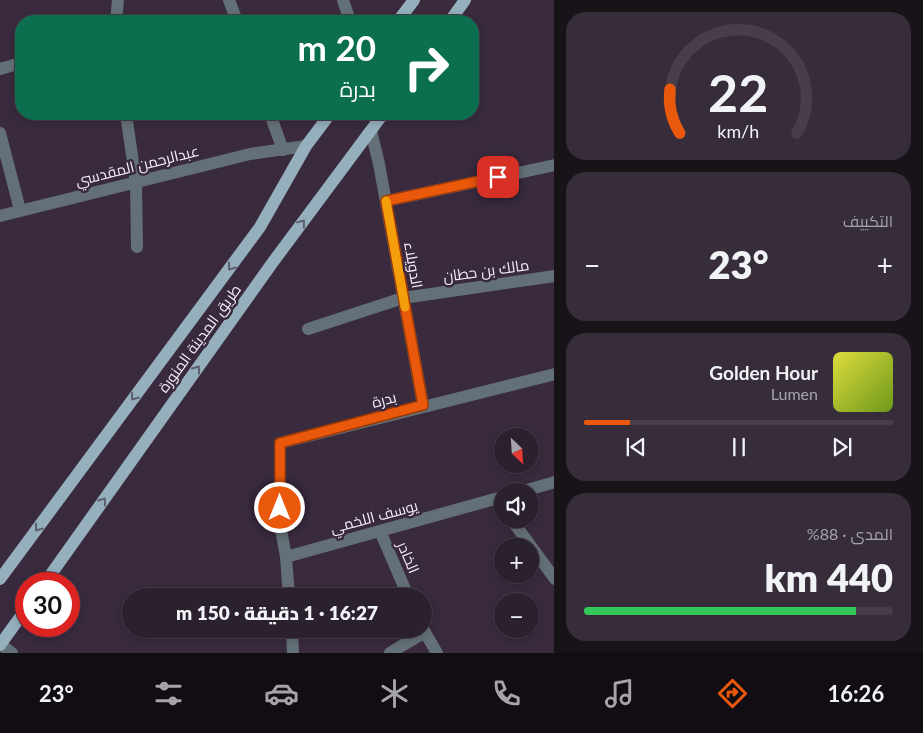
<!DOCTYPE html>
<html lang="ar">
<meta charset="utf-8">
<style>
body{margin:0;font-family:Lato,Cairo,sans-serif;background:#372d3a;color:#f1f3f6;direction:rtl;height:100vh;display:flex;flex-direction:column;font-size:19px;white-space:nowrap}
*{box-sizing:border-box;margin:0}
p{font-size:16px;color:#a6a3aa}
.icon{flex:none;width:28px;height:28px;fill:none;stroke:currentColor;stroke-width:2;stroke-linecap:round;stroke-linejoin:round}
.map{position:relative;flex:1;overflow:hidden;direction:ltr}
.panel{display:flex;flex-direction:column;gap:12px;padding:12px;background:#181219;width:369px}
.panel>*{flex:none}
.banner{position:absolute;left:15px;top:15px;width:464px;height:105px;border-radius:20px;box-shadow:0 2px 8px #0003,0 0 0 1px #473e4a;direction:rtl;background:#0b6e4f;color:#fff;overflow:hidden}
.needle{width:32px;rotate:155deg}
.controls{position:absolute;left:494px;top:428px;display:grid;gap:10px}
.controls a{display:grid;place-items:center;width:45px;height:45px;border-radius:50%;background:#2b202e;box-shadow:0 2px 8px #0003,0 0 0 1px #473e4a;font-size:25px}
.speed{position:absolute;left:15px;top:572px;display:flex;gap:10px;font-size:25px;font-weight:700;text-align:center}
.speed>*{display:grid;place-content:center;width:65px;height:65px;border-radius:50%;background:#2b202e;box-shadow:0 2px 8px #0003,0 0 0 1px #473e4a;line-height:1}
.speed .limit{border:8px solid #d22;background:#fff;color:#111}
.pin{position:absolute;display:grid;place-items:center;width:42px;height:42px;color:#fff;margin:-21px;border-radius:10px;box-shadow:0 2px 8px #0006}
.me{position:absolute;width:55px;margin:-28px;rotate:0deg;stroke-linejoin:round;filter:drop-shadow(0 0 4px #0008)}
.turn{display:flex;align-items:center;gap:18px;height:105px;padding:0 20px;font-size:22px}
.turn .icon{width:65px;height:65px;stroke-width:2.5}
.turn b{display:block;font-size:35px;line-height:42px}
.big{font-size:38px;font-weight:800;line-height:1.1}
.panel .tile{flex:1;display:flex;flex-direction:column;justify-content:center;gap:8px;min-width:0;padding:0 18px;border-radius:20px;background:#372d3a}
.panel .dial{align-items:center;gap:0}
.dial svg{height:130px;overflow:visible;fill:none;stroke:#473e4a;stroke-width:7;stroke-linecap:round;text-anchor:middle}
.dial text{fill:#f1f3f6;stroke:none}
.song{display:flex;align-items:center;gap:15px}
.cover{width:60px;height:60px;border-radius:8px;background:linear-gradient(135deg,hsl(60 70% 55%),hsl(80 70% 35%))}
.played{height:5px;border-radius:2px;background:linear-gradient(90deg,#ea580c 15%,#473e4a 15%)}
.keys{display:flex;justify-content:space-around;direction:ltr}
.heat{display:flex;justify-content:space-between;align-items:center;font-size:28px;direction:ltr}
.charge{height:8px;border-radius:4px;background:linear-gradient(90deg,#34c759 88%,#473e4a 0)}
.trip{position:absolute;left:122px;top:588px;width:310px;height:50px;border-radius:25px;background:#2b202e;box-shadow:0 2px 8px #0003,0 0 0 1px #473e4a;font-weight:800;line-height:50px;text-align:center;direction:rtl}
.dock{display:flex;height:80px;justify-content:space-around;align-items:center;background:#110d12;color:#a6a3aa}
.dock .icon{width:35px;height:35px}
.dock .on{color:#ea580c}
.dock b{font-size:22px;color:#f1f3f6}
main{display:flex;flex:1;min-height:0}
.map>svg:first-child{display:block}
.lines{fill:none;stroke-linecap:round;stroke-linejoin:round}
.street{stroke:#647077;stroke-width:12}
.primary{stroke:#95afbc;stroke-width:12}
.oneway{stroke:#5e5f70}
.route-casing{stroke:#983908;stroke-width:12}
.route{stroke:#ea580c;stroke-width:9}
.slow{stroke:#f59e0b;stroke-width:9}
.labels{text-anchor:middle;dominant-baseline:central;stroke-width:5;stroke-linejoin:round;paint-order:stroke}
.street-label{font-size:15px;fill:#f5ecf9;stroke:#392a3e}
</style>
<main>
<section class="panel">
<div class="tile dial"><svg viewBox="0 0 100 80">
<path d="M14 69A42 42 0 1 1 86 69"/>
<path d="M14 69A42 42 0 0 1 8 42" stroke="#ea580c"/>
<text x="50" y="56" font-size="32" font-weight="700">22</text>
<text x="50" y="72" font-size="11">km/h</text>
</svg></div>
<div class="tile"><p>التكييف</p>
<div class="heat"><a>−</a><b class="big">23°</b><a>+</a></div>
</div>
<div class="tile">
<div class="song"><i class="cover"></i><div><b>Golden Hour</b><p>Lumen</p></div></div>
<div class="played"></div>
<div class="keys"><svg class="icon" aria-label="previous" viewBox="0 0 24 24"><path d="M18 5L8 12l10 7zM5 5v14"/></svg><svg class="icon" aria-label="pause" viewBox="0 0 24 24"><path d="M8 5v14M16 5v14"/></svg><svg class="icon" aria-label="next" viewBox="0 0 24 24"><path d="M6 5l10 7-10 7zM19 5v14"/></svg></div>
</div>
<div class="tile"><p>المدى · 88%</p><b class="big">440 km</b><div class="charge"></div></div>
</section>
<div class="map">
<svg width="555" height="653" viewBox="0 0 555 653">
<rect width="100%" height="100%" fill="#392a3e"/>
<g class="lines">
<g class="street">
<path d="M229 0 237 21"/>
<path d="M343 0 350 21"/>
<path d="M116 21 118 0"/>
<path d="M0 69 21 63"/>
<path d="M126 114 136 183 137 247"/>
<path d="M270 114 283 150"/>
<path d="M371 131 379 164 423 405"/>
<path d="M0 133 20 210"/>
<path d="M386 201 555 165"/>
<path d="M0 216 250 154 306 146"/>
<path d="M308 329 403 298 555 276"/>
<path d="M524 491 555 482"/>
<path d="M502 497 286 557 280 524V443L555 374"/>
<path d="M511 519 555 579"/>
<path d="M380 531 408 596"/>
<path d="M286 557 289 596"/>
<path d="M292 629 293 653"/>
<path d="M423 629 437 653"/>
<path d="M0 644 12 653"/>
<path d="M390 653 425 632"/>
</g>
<g class="primary">
<path d="M398 21 414 0"/>
<path d="M450 21 465 0"/>
<path d="M0 579 260 227 306 146 330 114"/>
<path d="M44 584 273 262 383 114"/>
<path d="M0 645 26 609"/>
</g>
</g>
<defs><path id="oneway-chevron" d="M-2-3.5L2.5 0L-2 3.5" fill="none" stroke-width="1.6" stroke-linecap="round" stroke-linejoin="round" transform="scale(1.25)"/></defs>
<g class="oneway">
<use href="#oneway-chevron" transform="translate(302 223) rotate(-53)"/>
<use href="#oneway-chevron" transform="translate(231 267) rotate(126)"/>
<use href="#oneway-chevron" transform="translate(197 369) rotate(-54)"/>
<use href="#oneway-chevron" transform="translate(134 397) rotate(126)"/>
<use href="#oneway-chevron" transform="translate(103 501) rotate(-54)"/>
<use href="#oneway-chevron" transform="translate(38 528) rotate(126)"/>
</g>
<g class="lines">
<g class="route-casing">
<path id="route" d="M280 508V443L423 405 386 201 498 177"/>
</g>
<use href="#route" class="route"/>
<path class="slow" d="M386 201 405 307"/>
</g>
<g class="labels">
<g class="street-label">
<text transform="translate(137 165) rotate(-14)">عبدالرحمن المقدسي</text>
<text transform="translate(414 265) rotate(80)">الدويلاء</text>
<text transform="translate(486 270) rotate(-8)">مالك بن حطان</text>
<text transform="translate(199 338) rotate(-54)">طريق المدينة المنورة</text>
<text transform="translate(384 399) rotate(-15)">بدرة</text>
<text transform="translate(374 516) rotate(-15)">يوسف اللخمي</text>
<text transform="translate(409 557) rotate(67)">الخادر</text>
</g>
</g>
</svg>
<div class="controls">
<a><svg class="needle" viewBox="-14 -14 28 28"><path d="M0-13l5 13h-10z" fill="#e53935"/><path d="M0 13l5-13h-10z" fill="#a6a3aa"/></svg></a>
<a><svg class="icon" aria-label="sound" viewBox="0 0 24 24"><path d="M4 9h4l5-4v14l-5-4H4zM17 9q2 3 0 6"/></svg></a>
<a>+</a>
<a>−</a>
</div>
<div class="speed"><div class="limit">30</div></div>
<div class="pin" style="left:498px;top:177px;background:#d93025"><svg class="icon" aria-label="arrive" viewBox="0 0 24 24"><path d="M6 21V4h12l-3 4 3 4H6"/></svg></div>
<svg class="me" style="left:280px;top:508px" viewBox="-20 -20 40 40"><circle r="17" fill="#ea580c" stroke="#fff" stroke-width="3"/><path d="M0-11L8 9 0 5-8 9z" fill="#fff"/></svg>
<div class="trip">16:27 · 1 دقيقة · 150 m</div>
<div class="banner">
<div class="turn"><svg class="icon" aria-label="right" viewBox="0 0 24 24"><path d="M7 20v-9h11M14 6l5 5-5 5"/></svg><div><b>20 m</b>بدرة</div></div>
</div>
</div>
</main>
<nav class="dock">
<b>16:26</b>
<svg class="icon on" aria-label="directions" viewBox="0 0 24 24"><path d="M12 3l9 9-9 9-9-9zM9 14v-3h6M13 9l2 2-2 2"/></svg>
<svg class="icon" aria-label="music" viewBox="0 0 24 24"><path d="M9 18V5l10-2v13"/><circle cx="6" cy="18" r="3"/><circle cx="16" cy="16" r="3"/></svg>
<svg class="icon" aria-label="phone" viewBox="0 0 24 24"><path d="M5 4h4l2 5-3 2q2 4 5 5l2-3 5 2v4C11 20 4 13 5 4z"/></svg>
<svg class="icon" aria-label="climate" viewBox="0 0 24 24"><path d="M12 3v18M4 7l16 10M4 17L20 7"/></svg>
<svg class="icon" aria-label="car" viewBox="0 0 24 24"><path d="M5 17H2v-5l4-1 3-4h7l3 4 3 1v5h-3M9 17h6M6 11h13"/><circle cx="7" cy="17" r="2"/><circle cx="17" cy="17" r="2"/></svg>
<svg class="icon" aria-label="filters" viewBox="0 0 24 24"><path d="M4 7h16M4 17h16"/><circle cx="9" cy="7" r="2"/><circle cx="15" cy="17" r="2"/></svg>
<b>23°</b>
</nav>
